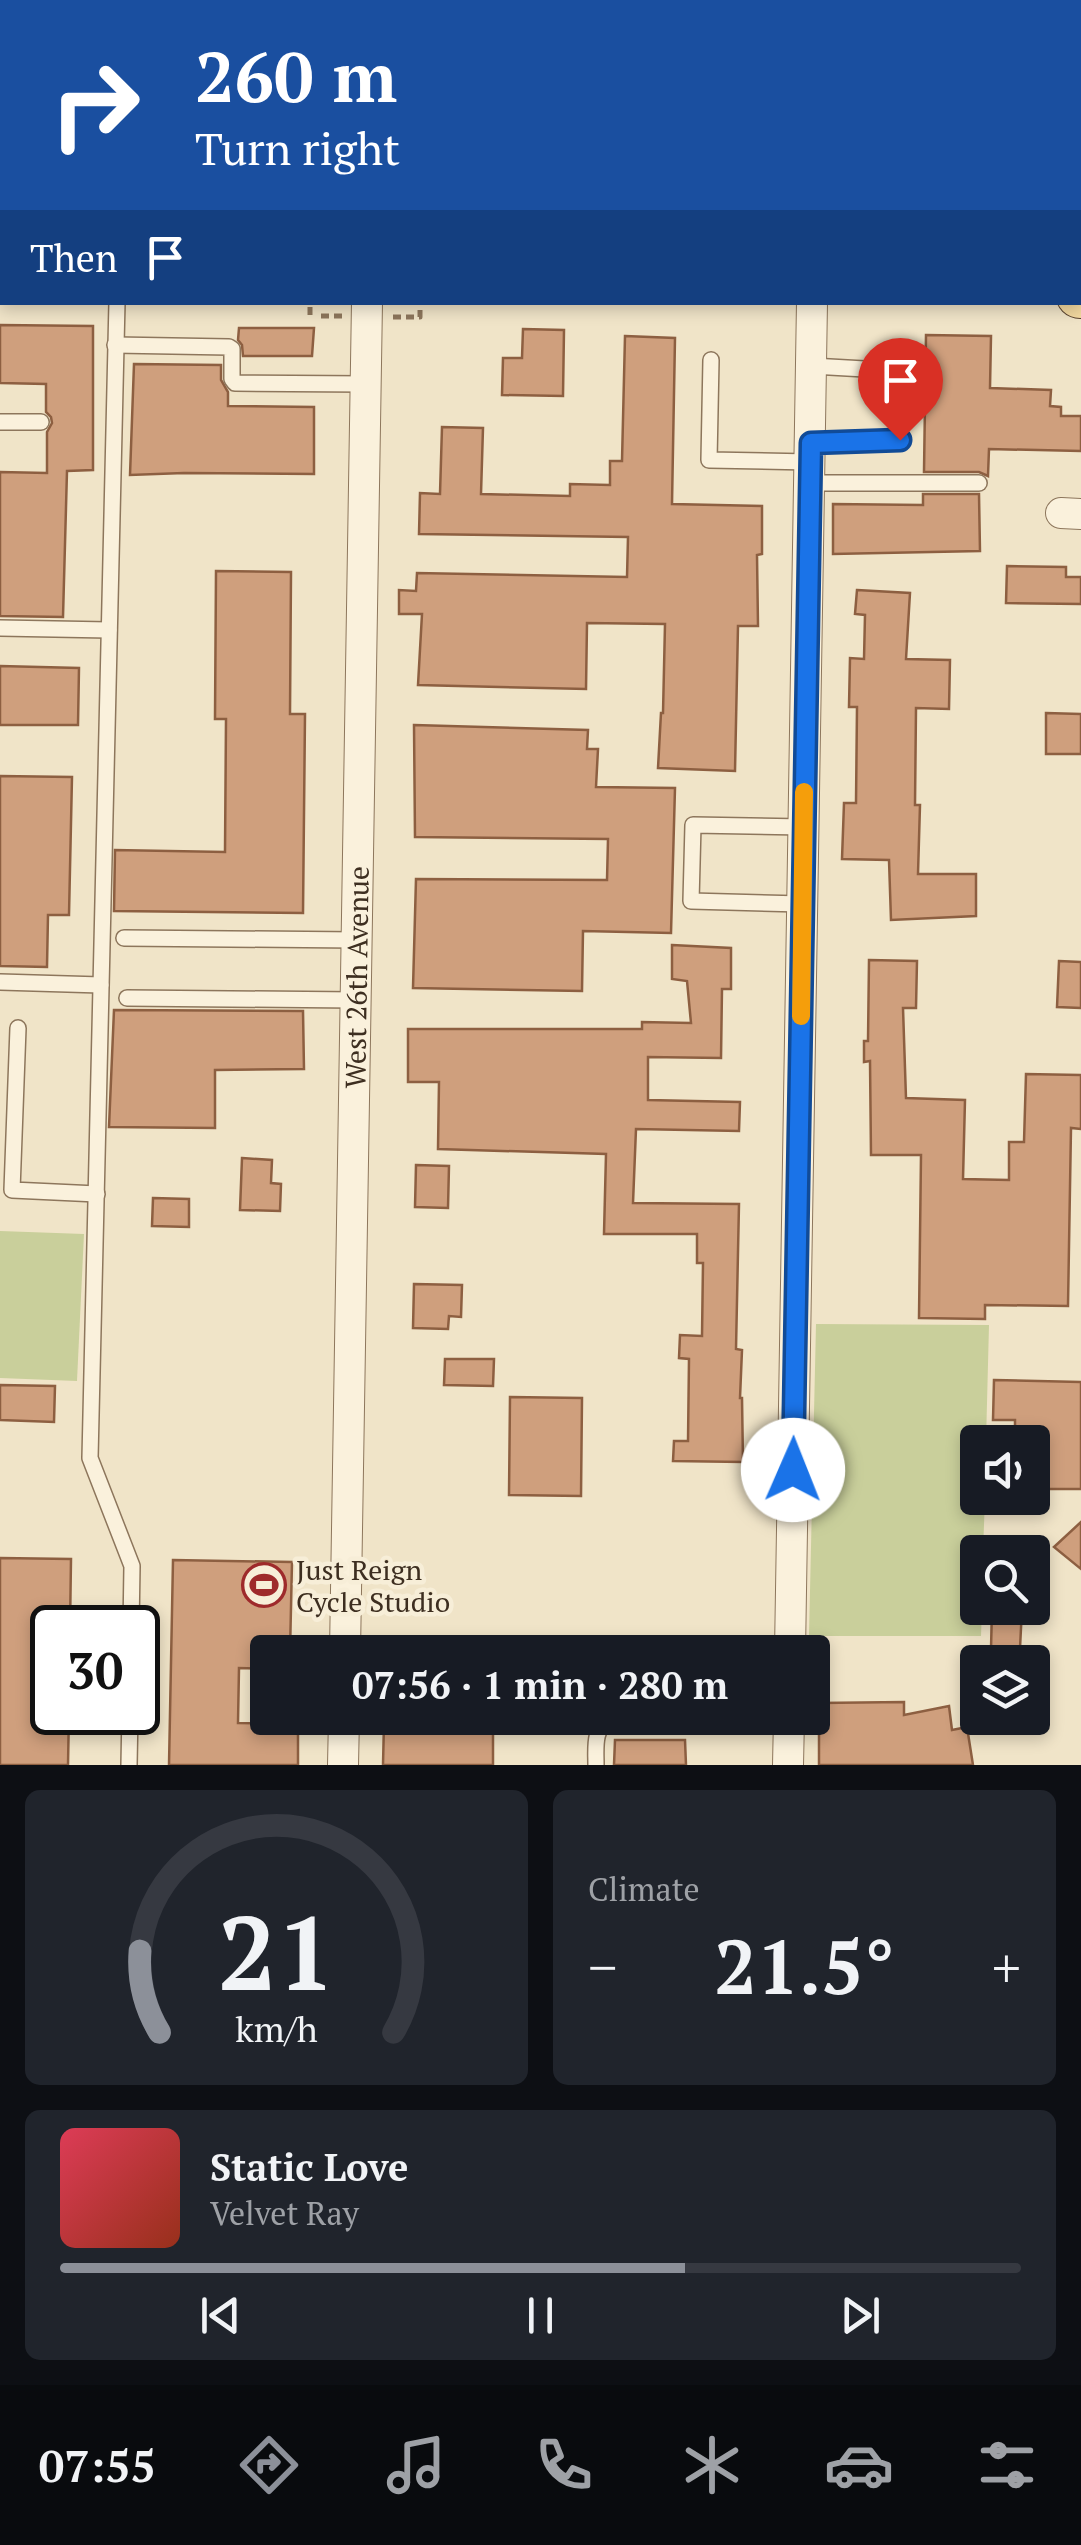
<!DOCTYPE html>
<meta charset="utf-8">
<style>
body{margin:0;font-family:"PT Serif",serif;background:#20242c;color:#f1f3f6;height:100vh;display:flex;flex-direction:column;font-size:38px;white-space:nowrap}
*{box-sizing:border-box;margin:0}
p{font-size:32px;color:#9ea1a6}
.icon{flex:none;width:55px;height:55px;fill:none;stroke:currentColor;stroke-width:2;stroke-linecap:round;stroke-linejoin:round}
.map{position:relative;height:1765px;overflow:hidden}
.details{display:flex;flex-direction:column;gap:25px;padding:25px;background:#0d0f14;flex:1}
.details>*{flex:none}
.hud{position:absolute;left:0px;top:0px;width:1082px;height:305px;box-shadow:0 5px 15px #0003;background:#1a4fa0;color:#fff;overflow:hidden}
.fabs{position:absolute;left:960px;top:1425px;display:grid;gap:20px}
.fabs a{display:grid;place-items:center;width:90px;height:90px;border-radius:10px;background:#171b24;box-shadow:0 5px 15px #0003;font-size:50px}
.speed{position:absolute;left:30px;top:1605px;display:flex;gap:20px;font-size:50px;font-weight:700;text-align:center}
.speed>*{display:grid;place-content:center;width:130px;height:130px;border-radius:50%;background:#171b24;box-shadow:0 5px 15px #0003;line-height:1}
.speed .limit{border:5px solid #111;border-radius:15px;background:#fff;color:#111}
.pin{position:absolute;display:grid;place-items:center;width:85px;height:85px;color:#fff;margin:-102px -42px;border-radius:50% 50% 50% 0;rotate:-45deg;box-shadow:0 0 10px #0007}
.pin .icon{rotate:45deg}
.me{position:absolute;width:110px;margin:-55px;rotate:1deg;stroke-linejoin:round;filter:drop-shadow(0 0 8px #0008)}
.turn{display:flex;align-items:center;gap:35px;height:210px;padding:0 30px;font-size:45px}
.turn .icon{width:130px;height:130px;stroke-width:2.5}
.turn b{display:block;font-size:70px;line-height:85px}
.then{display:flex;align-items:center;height:95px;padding:0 30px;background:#0003;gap:20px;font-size:38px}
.big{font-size:75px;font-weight:800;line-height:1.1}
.details .tile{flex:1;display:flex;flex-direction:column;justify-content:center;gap:15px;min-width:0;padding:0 35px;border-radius:15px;background:#20242c}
.details .dial{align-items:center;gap:0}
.dial svg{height:260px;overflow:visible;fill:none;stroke:#363941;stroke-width:7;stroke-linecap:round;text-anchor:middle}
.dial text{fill:#f1f3f6;stroke:none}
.song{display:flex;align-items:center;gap:30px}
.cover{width:120px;height:120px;border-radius:15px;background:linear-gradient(135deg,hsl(350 70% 55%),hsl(10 70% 35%))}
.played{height:10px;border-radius:5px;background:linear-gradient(90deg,#8c9099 65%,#363941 65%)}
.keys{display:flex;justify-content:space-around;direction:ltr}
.heat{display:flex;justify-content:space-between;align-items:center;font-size:55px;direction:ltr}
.details .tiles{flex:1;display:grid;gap:25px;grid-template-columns:1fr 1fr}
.tile:last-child{grid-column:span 2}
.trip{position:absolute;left:250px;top:1635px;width:580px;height:100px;border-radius:10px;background:#171b24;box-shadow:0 5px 15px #0003;font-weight:800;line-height:100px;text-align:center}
.menu{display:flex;height:160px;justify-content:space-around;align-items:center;background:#090b0e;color:#9ea1a6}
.menu .icon{width:70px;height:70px}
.menu .active{color:#8c9099}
.menu b{font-size:45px;color:#f1f3f6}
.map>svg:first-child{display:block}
.green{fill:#c9cf9b}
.building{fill:#cf9f7d;stroke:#8d5f41;stroke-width:2.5}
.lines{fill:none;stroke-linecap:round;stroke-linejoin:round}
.lane-casing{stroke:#8d765c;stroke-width:18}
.street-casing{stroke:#8d765c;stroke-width:32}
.primary-casing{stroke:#5b4430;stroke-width:50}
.path{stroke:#8d765c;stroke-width:5;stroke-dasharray:8 5;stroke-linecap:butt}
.lane{stroke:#faf1dc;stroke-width:15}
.street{stroke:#faf1dc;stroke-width:30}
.primary{stroke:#f3d9a0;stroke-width:48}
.route-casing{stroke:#114b97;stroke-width:25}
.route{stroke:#1a73e8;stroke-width:18}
.slow{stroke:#f59e0b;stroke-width:18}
.labels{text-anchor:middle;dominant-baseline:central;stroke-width:9;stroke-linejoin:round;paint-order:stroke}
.street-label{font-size:28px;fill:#3d2e20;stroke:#f7eed8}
.poi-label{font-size:28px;fill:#3d2e20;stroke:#f7eed8;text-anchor:start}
</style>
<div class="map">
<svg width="1081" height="1765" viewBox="0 0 1081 1765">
<rect width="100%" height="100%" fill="#f0e4c8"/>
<g class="green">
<path d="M0 1231 84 1234 77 1381 0 1378Z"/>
<path d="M816 1324 989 1325 986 1442H978V1498H985L983 1552H978V1608H982L981 1636H809Z"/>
</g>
<g class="building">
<path d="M0 325 93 326V470L67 471 63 617 0 616V472L47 473V432L52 423 51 417 46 412V384L0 383Z"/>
<path d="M239 328H314L312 356H243L242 345 238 340Z"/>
<path d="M523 329 564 330 563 396 502 395 503 358H522Z"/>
<path d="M926 335 991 336 990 388 1051 390 1050 406 1061 407V416H1081V451L989 449 988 476 979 472H924Z"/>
<path d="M625 336 675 338 672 504 762 506V554L757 555 758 626H738L735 771 658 768 661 713H663L665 624 587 623 586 689 418 685 422 614H399V590L416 591 417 573 627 577 628 537 419 534 420 493 440 494 442 427 483 428 481 494 570 496V484L610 485V461H622Z"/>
<path d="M134 364 221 365V380L228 392V406L314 407V474L184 473 130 475Z"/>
<path d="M923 494H979L980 551 833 554V504L923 505Z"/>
<path d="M1007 566 1066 567V577H1081V604L1006 603Z"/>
<path d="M216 571 291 572 290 714H305L303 913 114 911 115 850 225 852 226 719H215Z"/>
<path d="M857 590 910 593 906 659 950 660 949 709 916 708 915 805H920L918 874H976V916L891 920 889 860 842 859 844 803H856L857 707H849L850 658 864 659 865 615 855 614Z"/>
<path d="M0 666 79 668 78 725H0Z"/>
<path d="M1046 713 1081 714V754H1046Z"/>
<path d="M414 725 588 730 587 749H598L596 787 675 788 671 933 583 931 582 991 413 988 416 879 607 880 608 839 415 837Z"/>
<path d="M0 776 72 777 69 915H48L47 967 0 966Z"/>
<path d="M672 945 731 948V989H722L721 1058 648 1057V1100L740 1102 739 1131 636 1129 633 1203 739 1204 736 1349 742 1350 740 1398H742L743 1462 673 1461 674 1441H688L689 1359 679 1358 680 1335 702 1336 703 1263H697V1234H604L606 1154 438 1149 439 1082H408V1029H642V1022L691 1023 687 981 672 979Z"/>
<path d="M869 960 917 961 916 1008H903L906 1098 965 1100 963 1179 1009 1180V1142H1024L1026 1074 1081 1075V1129L1071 1128 1068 1306 985 1305V1319L919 1318 921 1155H871L870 1061 864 1062V1041H868Z"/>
<path d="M1059 961 1081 962V1008L1057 1007Z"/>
<path d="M114 1010 303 1011 304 1069 215 1070V1128L109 1127Z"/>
<path d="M242 1158 272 1160 271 1183 281 1184 280 1211 240 1210Z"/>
<path d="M416 1165 449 1166 448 1208 415 1207Z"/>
<path d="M153 1198 189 1199V1227L152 1226Z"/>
<path d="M414 1284 462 1285 461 1317 449 1316 448 1329 413 1328Z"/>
<path d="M445 1359H494L493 1386 444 1385Z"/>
<path d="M994 1380 1081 1382V1489H1032V1442H1015V1420H993Z"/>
<path d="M0 1385 55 1386 54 1422 0 1420Z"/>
<path d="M510 1397 582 1398 581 1496 509 1495Z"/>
<path d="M1081 1522V1569L1054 1547Z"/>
<path d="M0 1558 71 1559 70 1628H52V1712H69L68 1765H0Z"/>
<path d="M173 1560 292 1562 290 1652H268V1669L239 1668 238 1723 298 1724V1765H169Z"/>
<path d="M992 1608H1022L1020 1648 991 1649Z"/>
<path d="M904 1702V1715L949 1706 952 1730 967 1727 973 1765H819V1703Z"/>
<path d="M384 1722 493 1725V1765H383Z"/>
<path d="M615 1740H685L686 1765H614Z"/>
</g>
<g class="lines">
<g class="lane-casing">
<g id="lane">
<path d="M253 0 255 2"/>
<path d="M800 2 808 0"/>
<path d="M0 116H2"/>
<path d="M1080 127H1081"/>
<path d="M117 302 90 1458 132 1566 131 1628"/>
<path d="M115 345 229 347 232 349V379L235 383 366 384"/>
<path d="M711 360 709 460 810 462"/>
<path d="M0 422H41"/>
<path d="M811 443 900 440V371L812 366"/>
<path d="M810 483H979"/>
<path d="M0 628 109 630"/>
<path d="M802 904 691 901 693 825 804 827"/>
<path d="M124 938 357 940"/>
<path d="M0 982 101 985"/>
<path d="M127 998 356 1000"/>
<path d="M18 1028 12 1190 97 1194"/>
<path d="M129 1765 130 1712"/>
<path d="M596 1765C596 1747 593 1729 610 1718"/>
</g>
</g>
<g class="street-casing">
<g id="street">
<path d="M1061 513 1081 514"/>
<path id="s1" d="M345 1652 367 302"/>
<path d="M790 1652 812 302"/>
<path d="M343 1765 344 1718"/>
<path d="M788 1765 789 1718"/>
</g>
</g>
<g class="primary-casing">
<g id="primary">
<path d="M0 225H2"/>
<path d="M1080 240H1081"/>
<path d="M0 270H2"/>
<path d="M1080 294H1081"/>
</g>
</g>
<g class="path">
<path d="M0 175H2"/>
<path d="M1080 183H1081"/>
<path d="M310 315V302"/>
<path d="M321 316H342"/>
<path d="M393 317H420V302"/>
</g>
<use href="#lane" class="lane"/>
<use href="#street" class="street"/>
<use href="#primary" class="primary"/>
</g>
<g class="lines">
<g class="route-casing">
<path id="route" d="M793 1470 811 443 900 440"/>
</g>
<use href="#route" class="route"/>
<path class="slow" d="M801 1016 804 792"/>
</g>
<defs>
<g id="stadium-ring" transform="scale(2.25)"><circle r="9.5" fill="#f7eed8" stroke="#9e2a2b" stroke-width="1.5"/><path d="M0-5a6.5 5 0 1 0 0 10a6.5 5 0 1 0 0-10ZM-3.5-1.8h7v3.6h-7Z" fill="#9e2a2b"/></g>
</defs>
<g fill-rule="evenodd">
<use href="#stadium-ring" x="264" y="1585"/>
</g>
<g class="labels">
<g class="street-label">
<text stroke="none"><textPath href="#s1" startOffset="675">West 26th Avenue</textPath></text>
</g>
<g class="poi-label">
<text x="296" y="1569">Just Reign<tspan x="296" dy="32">Cycle Studio</tspan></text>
</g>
</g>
</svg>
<div class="fabs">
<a><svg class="icon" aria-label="sound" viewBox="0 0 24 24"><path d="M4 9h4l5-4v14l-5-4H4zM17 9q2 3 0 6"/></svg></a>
<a><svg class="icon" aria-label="search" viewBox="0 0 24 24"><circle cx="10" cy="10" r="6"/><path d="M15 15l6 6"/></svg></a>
<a><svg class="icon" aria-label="layers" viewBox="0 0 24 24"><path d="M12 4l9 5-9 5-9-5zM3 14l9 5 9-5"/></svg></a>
</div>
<div class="speed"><div class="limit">30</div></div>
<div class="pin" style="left:900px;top:440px;background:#d93025"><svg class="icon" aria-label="arrive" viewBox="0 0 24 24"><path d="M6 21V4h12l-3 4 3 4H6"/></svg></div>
<svg class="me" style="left:793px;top:1470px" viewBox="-20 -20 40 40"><circle r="19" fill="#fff"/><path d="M0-13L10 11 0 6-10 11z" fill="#1a73e8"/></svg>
<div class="trip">07:56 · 1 min · 280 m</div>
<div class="hud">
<div class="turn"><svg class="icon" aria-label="right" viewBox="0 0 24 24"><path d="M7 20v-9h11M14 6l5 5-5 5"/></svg><div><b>260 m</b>Turn right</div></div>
<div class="then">Then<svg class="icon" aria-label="arrive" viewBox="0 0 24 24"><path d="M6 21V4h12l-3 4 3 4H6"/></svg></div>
</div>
</div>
<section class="details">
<div class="tiles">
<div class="tile dial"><svg viewBox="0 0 100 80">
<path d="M14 69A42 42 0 1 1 86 69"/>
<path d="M14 69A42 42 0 0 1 8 44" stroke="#8c9099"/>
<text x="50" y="56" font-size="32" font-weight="700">21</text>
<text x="50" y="72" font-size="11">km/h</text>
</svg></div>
<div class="tile"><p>Climate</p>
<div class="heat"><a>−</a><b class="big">21.5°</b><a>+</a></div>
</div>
<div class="tile">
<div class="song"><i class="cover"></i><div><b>Static Love</b><p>Velvet Ray</p></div></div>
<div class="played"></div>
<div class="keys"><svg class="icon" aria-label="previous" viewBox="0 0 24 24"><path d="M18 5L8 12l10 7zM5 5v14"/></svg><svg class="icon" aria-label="pause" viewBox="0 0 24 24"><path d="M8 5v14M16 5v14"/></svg><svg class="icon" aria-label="next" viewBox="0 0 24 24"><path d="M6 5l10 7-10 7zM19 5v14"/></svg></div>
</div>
</div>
</section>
<nav class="menu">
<b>07:55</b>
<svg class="icon active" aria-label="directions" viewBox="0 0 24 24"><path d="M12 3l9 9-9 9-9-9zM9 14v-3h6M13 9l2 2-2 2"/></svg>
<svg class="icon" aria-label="music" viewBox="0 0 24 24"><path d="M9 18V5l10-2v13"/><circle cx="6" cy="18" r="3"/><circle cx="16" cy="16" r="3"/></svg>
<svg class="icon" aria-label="phone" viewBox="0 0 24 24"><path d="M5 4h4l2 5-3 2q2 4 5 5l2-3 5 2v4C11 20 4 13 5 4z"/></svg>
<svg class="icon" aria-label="climate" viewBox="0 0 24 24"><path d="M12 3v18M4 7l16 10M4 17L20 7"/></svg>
<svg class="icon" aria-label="car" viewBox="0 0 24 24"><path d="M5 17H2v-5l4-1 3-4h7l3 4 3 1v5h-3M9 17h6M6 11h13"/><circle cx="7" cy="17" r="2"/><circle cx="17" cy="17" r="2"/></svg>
<svg class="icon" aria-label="filters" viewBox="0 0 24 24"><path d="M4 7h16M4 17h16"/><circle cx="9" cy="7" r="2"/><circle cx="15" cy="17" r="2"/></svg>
</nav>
